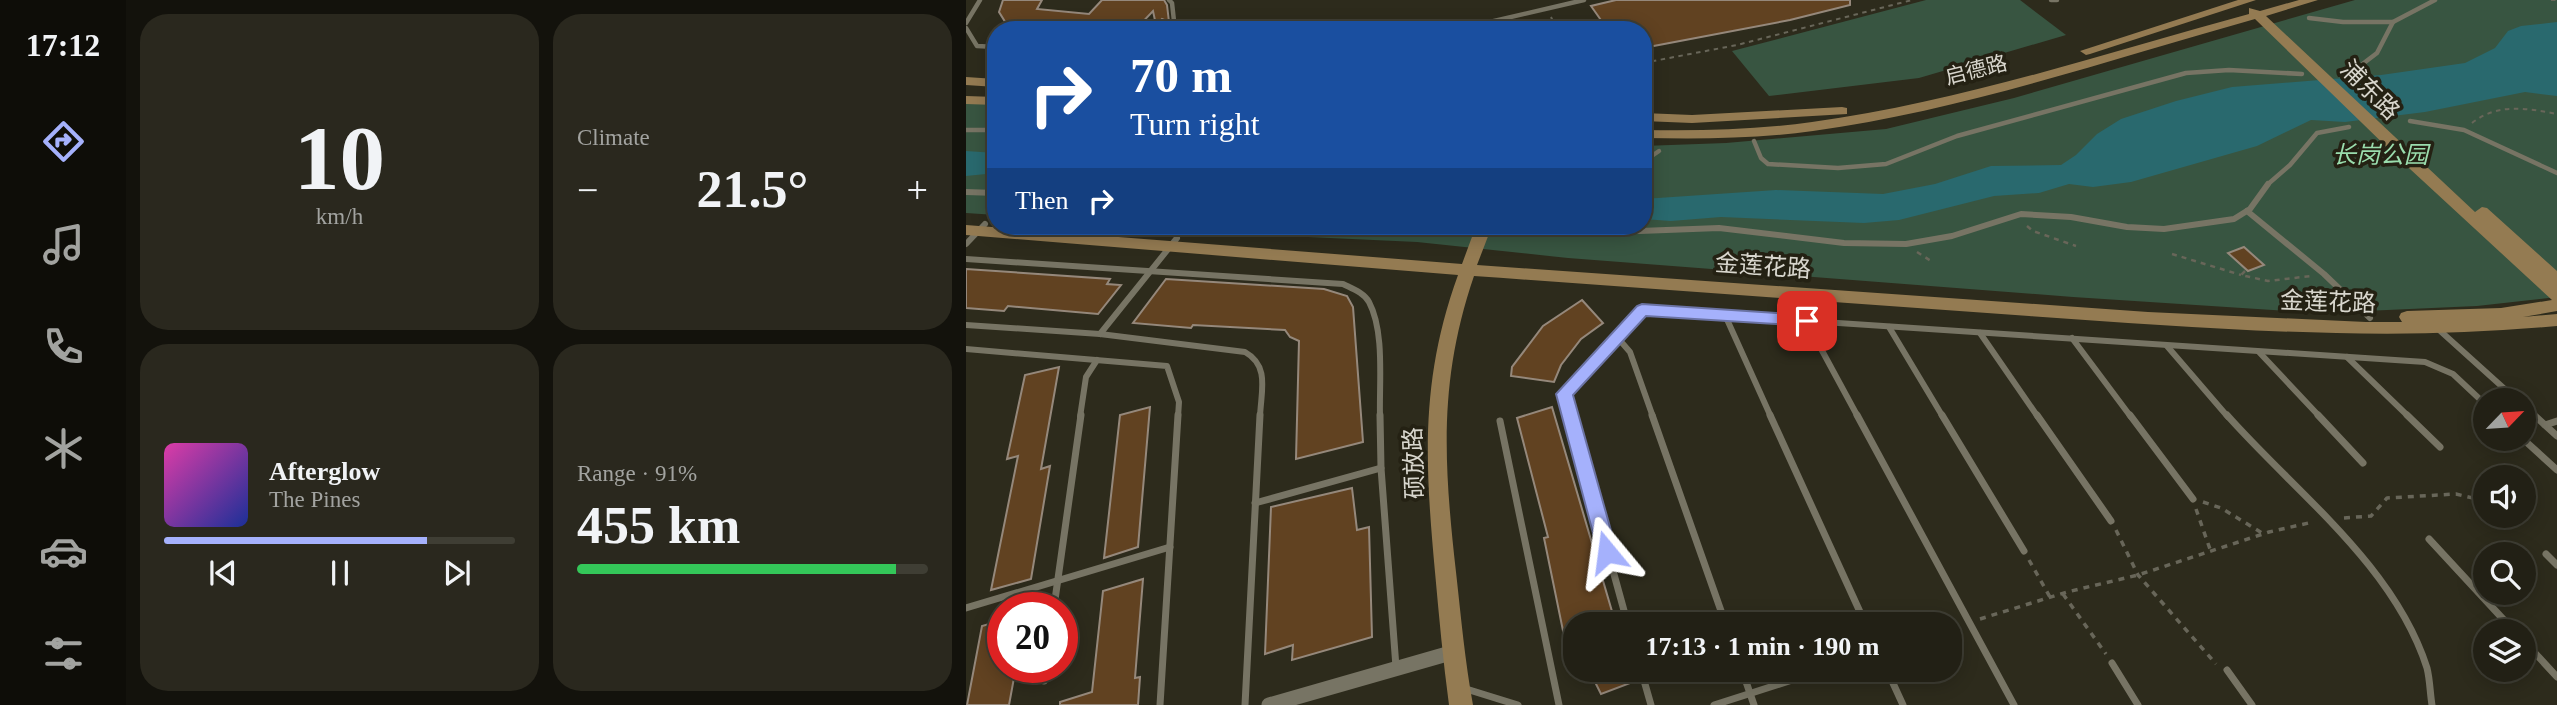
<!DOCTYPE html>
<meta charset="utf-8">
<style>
body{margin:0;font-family:"Times New Roman","Noto Sans SC",serif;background:#2a281e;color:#f1f3f6;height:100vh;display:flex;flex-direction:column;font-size:26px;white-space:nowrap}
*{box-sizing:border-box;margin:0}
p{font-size:23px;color:#a2a3a0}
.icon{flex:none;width:38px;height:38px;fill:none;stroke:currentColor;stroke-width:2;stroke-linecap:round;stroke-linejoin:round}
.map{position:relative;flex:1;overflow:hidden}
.panel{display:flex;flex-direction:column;gap:14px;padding:14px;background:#13120c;width:840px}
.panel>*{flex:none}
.hud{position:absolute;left:21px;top:21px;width:665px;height:214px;border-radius:28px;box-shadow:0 4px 18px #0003,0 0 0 2px #3f3e34;background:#1a4fa0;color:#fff;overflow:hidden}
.needle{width:46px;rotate:65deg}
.tools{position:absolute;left:1507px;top:388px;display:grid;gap:14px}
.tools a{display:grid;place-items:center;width:63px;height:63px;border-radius:50%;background:#222015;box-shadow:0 4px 18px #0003,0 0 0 2px #3f3e34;font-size:35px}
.speed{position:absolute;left:21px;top:592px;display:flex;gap:14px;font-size:35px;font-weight:700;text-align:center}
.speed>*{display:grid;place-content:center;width:91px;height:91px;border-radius:50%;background:#222015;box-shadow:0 4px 18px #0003,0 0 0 2px #3f3e34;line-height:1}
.speed .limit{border:10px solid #d22;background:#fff;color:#111}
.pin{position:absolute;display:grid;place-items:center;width:60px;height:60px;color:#fff;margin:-30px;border-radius:14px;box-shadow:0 4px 10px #0006}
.me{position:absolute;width:77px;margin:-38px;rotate:344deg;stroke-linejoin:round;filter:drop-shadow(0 0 5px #0008)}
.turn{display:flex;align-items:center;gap:24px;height:147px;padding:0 28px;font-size:32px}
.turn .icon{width:91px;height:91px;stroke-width:2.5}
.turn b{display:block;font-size:49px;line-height:60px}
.then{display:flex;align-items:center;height:66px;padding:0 28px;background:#0003;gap:14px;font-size:26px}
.big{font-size:52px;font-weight:700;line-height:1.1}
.panel .widget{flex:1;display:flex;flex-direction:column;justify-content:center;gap:10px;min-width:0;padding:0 24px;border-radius:28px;background:#2a281e}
.panel .dial{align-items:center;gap:0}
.dial b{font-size:91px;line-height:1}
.song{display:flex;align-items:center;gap:21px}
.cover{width:84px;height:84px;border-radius:10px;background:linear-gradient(135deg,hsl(320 70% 55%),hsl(230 70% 35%))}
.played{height:7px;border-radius:4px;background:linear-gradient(90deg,#a5b1fc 75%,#3f3e34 75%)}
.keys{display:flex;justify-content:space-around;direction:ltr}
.heat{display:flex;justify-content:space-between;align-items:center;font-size:38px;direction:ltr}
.charge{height:10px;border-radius:5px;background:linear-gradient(90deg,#34c759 91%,#3f3e34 0)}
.panel .tiles{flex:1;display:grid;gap:14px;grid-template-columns:repeat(2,1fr)}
.trip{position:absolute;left:597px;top:612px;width:399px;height:70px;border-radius:28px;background:#222015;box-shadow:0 4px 18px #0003,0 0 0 2px #3f3e34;font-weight:700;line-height:70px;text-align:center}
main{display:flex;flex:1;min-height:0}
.menu{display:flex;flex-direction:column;width:126px;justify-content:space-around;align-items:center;background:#0e0d08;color:#a2a3a0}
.menu .icon{width:49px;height:49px}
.menu .on{color:#a5b1fc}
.menu b{font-size:32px;color:#f1f3f6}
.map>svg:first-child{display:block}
.green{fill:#385541}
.water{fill:#29696e}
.building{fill:#614221;stroke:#95887b;stroke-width:2}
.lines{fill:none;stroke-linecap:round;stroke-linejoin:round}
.path-far2{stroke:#686659;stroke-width:2;stroke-dasharray:4.5 4.5;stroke-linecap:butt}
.path-far1{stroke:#686659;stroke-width:2.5;stroke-dasharray:5 5;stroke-linecap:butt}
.path{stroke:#686659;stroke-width:3.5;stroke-dasharray:6 6;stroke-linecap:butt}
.lane-far2{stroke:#777464;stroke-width:4.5}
.lane-far1{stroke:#777464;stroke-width:6}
.lane{stroke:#777464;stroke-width:7}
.street{stroke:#777464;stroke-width:15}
.secondary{fill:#947b52;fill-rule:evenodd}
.route{fill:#a5b1fc;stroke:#6b73a4;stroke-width:2}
.labels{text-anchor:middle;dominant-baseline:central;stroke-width:7;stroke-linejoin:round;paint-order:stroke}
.far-street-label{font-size:21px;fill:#d8d6cd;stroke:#242113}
.street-label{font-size:24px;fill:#d8d6cd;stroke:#242113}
.park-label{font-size:24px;font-style:italic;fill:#9addad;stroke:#242113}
</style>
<main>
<nav class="menu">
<b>17:12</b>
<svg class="icon on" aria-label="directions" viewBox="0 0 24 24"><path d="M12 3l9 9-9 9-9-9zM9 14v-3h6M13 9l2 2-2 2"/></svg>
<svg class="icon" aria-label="music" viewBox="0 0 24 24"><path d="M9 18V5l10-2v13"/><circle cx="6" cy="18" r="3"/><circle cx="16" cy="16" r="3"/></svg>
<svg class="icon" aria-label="phone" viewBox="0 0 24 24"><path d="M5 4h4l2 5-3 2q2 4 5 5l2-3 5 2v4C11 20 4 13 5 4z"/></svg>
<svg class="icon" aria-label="climate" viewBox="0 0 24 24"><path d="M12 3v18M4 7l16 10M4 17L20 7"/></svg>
<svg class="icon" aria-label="car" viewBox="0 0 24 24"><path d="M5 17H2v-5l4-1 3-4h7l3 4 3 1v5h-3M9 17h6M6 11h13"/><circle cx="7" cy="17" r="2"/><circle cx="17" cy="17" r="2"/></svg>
<svg class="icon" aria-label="filters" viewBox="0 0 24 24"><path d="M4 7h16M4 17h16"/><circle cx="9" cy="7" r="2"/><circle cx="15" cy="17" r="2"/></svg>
</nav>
<section class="panel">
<div class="tiles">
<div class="widget dial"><b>10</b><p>km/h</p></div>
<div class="widget"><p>Climate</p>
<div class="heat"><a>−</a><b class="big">21.5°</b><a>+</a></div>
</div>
<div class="widget">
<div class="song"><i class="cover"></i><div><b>Afterglow</b><p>The Pines</p></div></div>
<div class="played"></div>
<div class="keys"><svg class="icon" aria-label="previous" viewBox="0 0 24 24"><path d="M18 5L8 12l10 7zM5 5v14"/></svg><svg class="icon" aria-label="pause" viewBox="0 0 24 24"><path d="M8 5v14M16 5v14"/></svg><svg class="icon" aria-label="next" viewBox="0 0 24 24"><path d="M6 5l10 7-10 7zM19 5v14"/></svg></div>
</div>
<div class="widget"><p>Range · 91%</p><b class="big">455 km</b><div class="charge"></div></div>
</div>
</section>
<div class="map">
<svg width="1591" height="705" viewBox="0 0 1591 705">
<rect width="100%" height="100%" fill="#2d2b1c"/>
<g class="green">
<path d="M960 0H1054L1100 35 953 78 803 96 766 51Z"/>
<path d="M1389 0H1591V297L1511 306 1354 313 1107 297 602 258 451 242 275 234 167 226H677V146L760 143 920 129 1048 98Z"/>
<path d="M0 102 30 104V215L0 213Z"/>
</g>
<g class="water">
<path d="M1591 22V96L1559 92 1459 112 1379 122 1345 120 1291 146 1165 182 1127 187 1103 184 1073 193 1028 196 933 220 898 223 755 217 705 221 677 219V199L810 190 917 194 969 184 1025 166 1095 165 1110 155 1131 134 1155 119 1210 101 1266 87 1415 75 1499 63 1529 48 1542 31 1555 26Z"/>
<path d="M0 151 30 153V173L0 176Z"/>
</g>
<g class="building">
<path d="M37 0H76L71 9 123 14 136 0H198L201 5 203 22 196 19 190 25 187 11 169 30 43 28 33 12Z"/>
<path d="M650 0H884V5L824 20 677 48V30H642L625 6Z"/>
<path d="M1278 247 1298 265 1282 271 1262 253Z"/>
<path d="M0 269 144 279 141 284 155 285 132 314 42 306 38 311 0 308Z"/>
<path d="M200 279 358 289 381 296 387 307 397 442 330 459 333 341 324 337 319 330 227 325 225 328 167 323Z"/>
<path d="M616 300 637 323 615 339 595 365 588 382 545 376 546 367 577 326Z"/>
<path d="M93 367 75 469 84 466 65 579 25 590 52 456 41 459 59 375Z"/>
<path d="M184 407 172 547 138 558 154 415Z"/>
<path d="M586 407 650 625H609V660H603L578 538 582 537 551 418Z"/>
<path d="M386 488 391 530 403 527 406 637 326 660 327 645 299 654 305 507Z"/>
<path d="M177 579 169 678 174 677 172 705H94V702L126 692 137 591Z"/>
<path d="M37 620V667H50L43 705H1L16 626Z"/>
<path d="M623 670H663L667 682 635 694Z"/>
</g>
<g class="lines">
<g class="path-far2">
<path d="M1585 0H1591"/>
<path d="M585 17 591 30"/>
<path d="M677 63 771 45 946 0"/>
<path d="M1506 123C1531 103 1561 108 1591 114"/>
</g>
<g class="path-far1">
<path d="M1061 226 1067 231 1110 246"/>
<path d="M951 252 965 261"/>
<path d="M1206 254 1275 275"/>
<path d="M1279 271 1275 275 1302 281 1345 276"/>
</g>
<g class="path">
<path d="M1237 502 1255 508 1296 533"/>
<path d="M1230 509 1245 552"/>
<path d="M1378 518 1405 516 1421 498 1490 494 1519 501"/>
<path d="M1150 530 1172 575 1250 664"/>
<path d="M1063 560 1084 597"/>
<path d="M1097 594 1140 654"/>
<path d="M1014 619 1101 592 1172 575 1303 532 1347 522"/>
<path d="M984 629 991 627"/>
</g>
<g class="lane-far2">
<path d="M203 0 206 3 209 30"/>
<path d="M1085 0H1091"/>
<path d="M1343 18 1377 22H1427"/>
<path d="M0 23 14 0"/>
<path d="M197 24 198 30"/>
<path d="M0 28 11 46 30 47"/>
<path d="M489 30 618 0"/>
<path d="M1390 69 1411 53 1427 22 1469 0"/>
<path d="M1444 121 1498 130 1591 173"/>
<path d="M0 130H30"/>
<path d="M788 141 795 158 802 164 872 168 920 164 991 136 1220 73 1263 70 1336 74"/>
<path d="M677 162 693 151"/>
<path d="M1301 185 1324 165 1351 133 1383 127"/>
</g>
<g class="lane-far1">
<path d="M0 192 30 193"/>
<path d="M1281 211 1358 274 1404 318"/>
<path d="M632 226 674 231 753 228 878 243 940 244 986 236 1055 214 1105 217 1161 227 1198 229 1268 219 1284 209 1302 184"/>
<path d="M0 244 19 224"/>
<path d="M0 259 377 284C387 289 398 293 403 302 419 332 413 383 414 417"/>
<path d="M759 315 805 417"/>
<path d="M840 321 892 417"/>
<path d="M0 325 134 334 279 352C304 366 295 391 294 417"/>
<path d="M923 327 977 417"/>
<path d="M1471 328 1552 401"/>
<path d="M1014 333 1072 417"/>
<path d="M134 334 211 238"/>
<path d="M651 337 664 352 687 417"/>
<path d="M1106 338 1165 417"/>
<path d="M1201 346 1262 417"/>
<path d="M0 349 201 366 213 402 212 417"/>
<path d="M1293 352 1354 417"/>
<path d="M1381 357 1443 417"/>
<path d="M1558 406 1570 417"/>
<path d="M114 417 120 377 131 360"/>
<path d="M604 417 598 394 676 310 1459 362 1487 374 1519 404"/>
</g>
<g class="lane">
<path d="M414 415 415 468 430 667"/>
<path d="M604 415 662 625"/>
<path d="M686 415 760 625"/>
<path d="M804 415 900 625"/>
<path d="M891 415 1048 705"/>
<path d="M976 415 1058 551"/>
<path d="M1071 415 1145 521"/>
<path d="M1164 415 1227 499"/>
<path d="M1261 415C1330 493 1428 565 1461 668 1464 680 1464 693 1466 705"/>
<path d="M1352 415 1397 463"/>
<path d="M1441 415 1474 447"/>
<path d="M1568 415 1591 436"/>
<path d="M534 421 593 705"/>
<path d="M1579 425 1591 421"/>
<path d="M1557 439 1591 470"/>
<path d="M289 503 415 468"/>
<path d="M1463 539 1549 632"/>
<path d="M1580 554 1591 565"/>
<path d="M88 607 115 415"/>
<path d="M0 608 204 547"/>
<path d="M1558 641 1591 677"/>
<path d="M1146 663 1172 705"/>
<path d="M675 670 685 705"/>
<path d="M776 670 788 705"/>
<path d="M921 670 937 705"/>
<path d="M1261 670 1286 705"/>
<path d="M78 681 79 667"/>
<path d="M497 688 552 705"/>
<path d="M194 705 212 415"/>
<path d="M279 705 294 415"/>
<path d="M748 705 857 670"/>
</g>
<path class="street" d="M303 705 488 652"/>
<g class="secondary">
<path d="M1272 0H1290L1124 54 1120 55 1114 51Z"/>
<path d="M1333 0H1352L1300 16 1509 212 1516 207 1521 208 1591 271V311L1557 317 1591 314V326C1415 343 1239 328 1063 316 878 303 693 289 508 276 472 381 478 465 490 572 495 617 499 661 507 705H483C477 661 473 616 469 572 459 463 454 380 492 275L0 235V225L496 264 510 226H526L511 265 1182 312 1400 322H1436L1433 317 1435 313 1441 311 1535 308 1586 300 1431 157 1289 19C1143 60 997 110 847 131 791 139 733 139 677 138V130C733 131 791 130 846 122 994 102 1139 53 1283 14V8L1294 11Z"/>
<path d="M0 77 30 79V87L0 85Z"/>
<path d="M0 96 30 97V105L0 104Z"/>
<path d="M876 107 881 108V114L726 123 677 121V113L726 115Z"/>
</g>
</g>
<path class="route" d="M676 304 841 315 848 321 841 326 680 316 607 395 651 552 648 558 641 560 635 558 632 552 590 394 671 306Z"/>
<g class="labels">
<g class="far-street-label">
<text transform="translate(1010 70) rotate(-14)">启德路</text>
</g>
<g class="street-label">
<text transform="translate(1404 90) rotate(45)">浦东路</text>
<text transform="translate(797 266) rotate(4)">金莲花路</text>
<text transform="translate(1362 302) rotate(2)">金莲花路</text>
<text transform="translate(448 463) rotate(-92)">硕放路</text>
</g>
<g class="park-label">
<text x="1414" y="155">长岗公园</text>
</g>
</g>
</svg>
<div class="tools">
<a><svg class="needle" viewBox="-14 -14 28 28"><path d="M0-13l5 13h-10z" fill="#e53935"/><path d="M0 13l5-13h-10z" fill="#a2a3a0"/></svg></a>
<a><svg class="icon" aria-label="sound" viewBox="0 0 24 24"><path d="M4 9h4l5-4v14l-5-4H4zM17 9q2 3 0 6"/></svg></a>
<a><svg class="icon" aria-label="search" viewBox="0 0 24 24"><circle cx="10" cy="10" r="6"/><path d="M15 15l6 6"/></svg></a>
<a><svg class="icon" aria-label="layers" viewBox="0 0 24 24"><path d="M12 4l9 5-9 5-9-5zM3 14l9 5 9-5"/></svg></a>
</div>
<div class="speed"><div class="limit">20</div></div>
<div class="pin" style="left:841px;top:321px;background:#d93025"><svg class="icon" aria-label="arrive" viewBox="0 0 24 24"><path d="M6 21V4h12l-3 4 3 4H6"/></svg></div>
<svg class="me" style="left:641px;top:552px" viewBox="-20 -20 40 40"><path d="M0-17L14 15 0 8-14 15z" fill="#a5b1fc" stroke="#fff" stroke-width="4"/></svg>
<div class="trip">17:13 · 1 min · 190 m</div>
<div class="hud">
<div class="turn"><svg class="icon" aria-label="right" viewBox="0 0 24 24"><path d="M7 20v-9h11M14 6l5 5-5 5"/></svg><div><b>70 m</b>Turn right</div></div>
<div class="then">Then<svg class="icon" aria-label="right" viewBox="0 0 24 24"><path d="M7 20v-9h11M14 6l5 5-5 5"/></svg></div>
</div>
</div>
</main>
